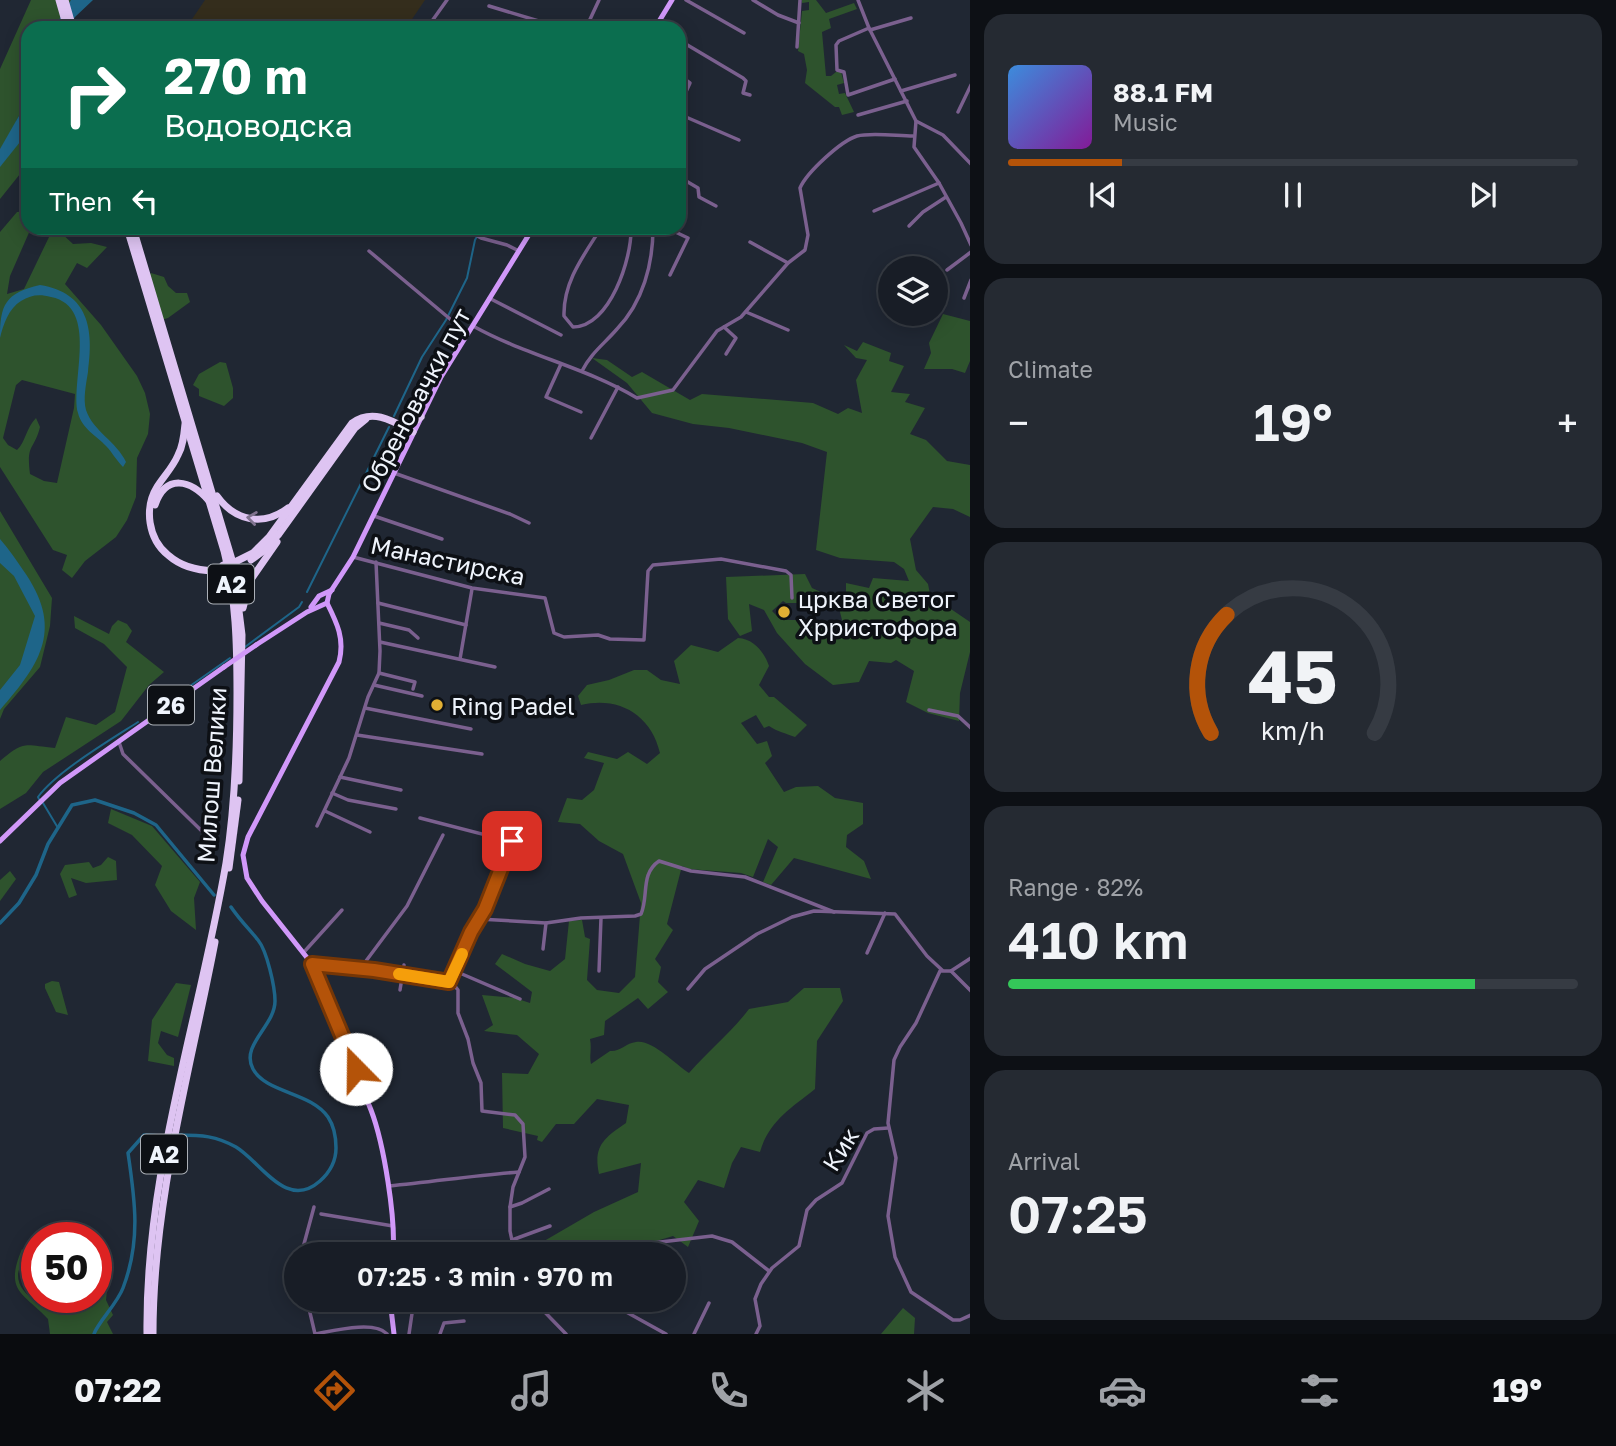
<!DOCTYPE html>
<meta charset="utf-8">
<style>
body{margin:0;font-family:"Golos Text",sans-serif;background:#252a32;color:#f1f3f6;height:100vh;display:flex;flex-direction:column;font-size:26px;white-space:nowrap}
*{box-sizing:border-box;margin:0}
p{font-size:23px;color:#9fa2a7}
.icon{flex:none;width:38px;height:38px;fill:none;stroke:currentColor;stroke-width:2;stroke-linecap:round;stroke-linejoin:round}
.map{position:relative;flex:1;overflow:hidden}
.panel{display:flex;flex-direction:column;gap:14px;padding:14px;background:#0d1015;width:646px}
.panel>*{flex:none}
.banner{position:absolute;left:21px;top:21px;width:665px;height:214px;border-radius:21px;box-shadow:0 4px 18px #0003,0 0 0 2px #363b43;background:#0b6e4f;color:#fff;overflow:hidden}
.controls{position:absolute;left:878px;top:256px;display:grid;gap:14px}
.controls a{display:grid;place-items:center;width:70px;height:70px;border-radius:50%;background:#181d26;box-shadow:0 4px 18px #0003,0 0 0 2px #363b43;font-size:35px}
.speed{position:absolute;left:21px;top:1222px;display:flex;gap:14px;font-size:35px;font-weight:700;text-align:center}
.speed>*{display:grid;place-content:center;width:91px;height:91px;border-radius:50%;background:#181d26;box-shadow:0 4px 18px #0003,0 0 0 2px #363b43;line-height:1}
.speed .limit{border:10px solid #d22;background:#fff;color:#111}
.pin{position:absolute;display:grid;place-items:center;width:60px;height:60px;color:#fff;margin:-30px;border-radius:14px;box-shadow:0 4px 10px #0006}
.me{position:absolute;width:77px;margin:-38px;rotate:338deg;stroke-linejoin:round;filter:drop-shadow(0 0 5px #0008)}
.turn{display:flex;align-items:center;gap:24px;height:147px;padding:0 28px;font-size:32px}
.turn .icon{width:91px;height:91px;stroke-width:2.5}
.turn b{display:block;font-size:49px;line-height:60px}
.then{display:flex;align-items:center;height:66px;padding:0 28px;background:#0003;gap:14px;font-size:26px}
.big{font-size:52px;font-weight:600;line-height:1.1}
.panel .tile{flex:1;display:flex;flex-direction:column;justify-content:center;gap:10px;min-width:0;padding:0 24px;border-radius:21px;background:#252a32}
.panel .dial{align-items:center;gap:0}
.dial svg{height:182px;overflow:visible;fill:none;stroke:#363b43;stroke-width:7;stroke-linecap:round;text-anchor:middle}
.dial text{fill:#f1f3f6;stroke:none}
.song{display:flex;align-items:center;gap:21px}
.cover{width:84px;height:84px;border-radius:10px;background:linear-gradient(135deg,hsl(210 70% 55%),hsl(290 70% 35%))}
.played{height:7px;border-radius:4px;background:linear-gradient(90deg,#b45309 20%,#363b43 20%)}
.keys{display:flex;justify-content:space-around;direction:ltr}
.heat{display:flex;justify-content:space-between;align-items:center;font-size:38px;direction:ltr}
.charge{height:10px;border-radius:5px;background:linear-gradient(90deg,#34c759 82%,#363b43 0)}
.trip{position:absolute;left:284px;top:1242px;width:402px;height:70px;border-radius:35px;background:#181d26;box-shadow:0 4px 18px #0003,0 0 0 2px #363b43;font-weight:600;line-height:70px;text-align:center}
.tab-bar{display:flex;height:112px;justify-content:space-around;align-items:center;background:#0a0c0f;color:#9fa2a7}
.tab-bar .icon{width:49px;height:49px}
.tab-bar .selected{color:#b45309}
.tab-bar b{font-size:32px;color:#f1f3f6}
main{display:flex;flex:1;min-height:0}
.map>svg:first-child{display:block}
.industrial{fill:#342d1c}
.green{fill:#2e532d;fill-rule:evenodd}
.water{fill:#1e6589}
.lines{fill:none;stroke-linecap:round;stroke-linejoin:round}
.stream{stroke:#1e6589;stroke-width:2}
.canal{stroke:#1e6589;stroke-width:3.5}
.minor{stroke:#7b608f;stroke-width:3.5}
.major{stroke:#d198f9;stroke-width:5}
.highway{stroke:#dec4f2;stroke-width:7}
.major-bridge{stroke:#d198f9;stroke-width:5}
.highway-bridge{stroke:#dec4f2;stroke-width:7}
.oneway{stroke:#80738f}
.route-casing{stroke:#753606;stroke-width:18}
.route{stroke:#b45309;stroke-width:12}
.slow{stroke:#f59e0b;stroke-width:12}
.poi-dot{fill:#e1af34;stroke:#0d1015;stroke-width:2.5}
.labels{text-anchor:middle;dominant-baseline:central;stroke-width:7;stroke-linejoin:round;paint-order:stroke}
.shield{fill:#0d1015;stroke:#abb0b7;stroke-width:2}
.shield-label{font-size:23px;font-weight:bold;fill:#eff4fc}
.street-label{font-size:24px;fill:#eff4fc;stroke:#0d1015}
.poi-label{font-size:24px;fill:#eff4fc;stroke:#0d1015;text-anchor:start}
</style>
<main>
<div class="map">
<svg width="971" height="1334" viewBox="0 0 971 1334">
<rect width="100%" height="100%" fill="#202733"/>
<path class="industrial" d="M205 0H425L406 28H186Z"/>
<g class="green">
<path d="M31 0H71L54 28H28V100L16 121 28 164 0 199V69Z"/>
<path d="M802 0H816L826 13 854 3 857 9 829 19 831 28 822 32 826 76H831L836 72H841L844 83 837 85 839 94 845 93 854 112 842 115 839 107H835L805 83 807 70 804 54 798 51 802 11 809 10V2L802 3Z"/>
<path d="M28 211V228H31L10 276 7 294 24 289 50 235 60 232 73 244 91 243 107 247 87 268 77 263 65 284 101 325 137 376 145 393 150 414 148 434 137 458 136 497 127 520 116 537 85 561 72 578 62 570 67 555 53 550 0 467V232L17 212ZM22 380 75 394 74 408 57 483 44 481 30 474C26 443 34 451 40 427L36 418C26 428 25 443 17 450L8 445 3 438 16 385Z"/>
<path d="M151 273 164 277 168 286 176 293H187L190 302 168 318 155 322 146 280Z"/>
<path d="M943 314 970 321V361L965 373 952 369H924L931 353 929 343Z"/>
<path d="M863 342 891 353 889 361 904 366 891 392 910 394 905 402 925 408 910 434 926 440 947 461 970 465V517L953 509 933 507 910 539 916 570 928 584 932 604 948 607 970 622V652L960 693 959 721 928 713 906 702 914 671 896 660 891 663 869 661 859 682 833 685 805 664 777 633 764 610 749 604 752 631 740 636 728 619 726 577 805 574 812 588 823 593 821 601 813 600 812 603H786L783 601 772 611 781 620H825V636H846L836 596 846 595V583L869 588 873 578 909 581 904 569 894 562 840 558 816 550 827 452 802 443 729 428 693 424 652 413 627 383 592 358 607 360 632 377 642 372 690 400 702 394 813 403 838 414 848 408 862 413 856 380 867 360 856 358 844 345 857 351Z"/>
<path d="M220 362 226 363 233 388V398L224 406 199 396V389L193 385 199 374Z"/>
<path d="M0 511 52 598 50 626 40 667 4 709 0 719Z"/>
<path d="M74 616 109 634 112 626 118 620 127 624 132 631 126 642 164 672 149 685 121 721 43 772 26 793 0 809V761C25 740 23 745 55 748L66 717 96 725 115 712 127 667 104 644 75 628Z"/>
<path d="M738 638C754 639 764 652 769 666L759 685 769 697H774L807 725 795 737C785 733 778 732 769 726L764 728 756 715 741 723 757 744 767 741 772 756 765 763 784 792 796 787 818 786 835 798 863 803V824L847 835 846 847 864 861 871 879 794 858 771 885 763 882 778 847 768 839 753 877 741 873 689 869 682 866 667 924 673 930 655 959 661 967 658 982 668 992 648 1009 638 998 605 1021 604 1035 590 1039C592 1050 589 1056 591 1064L610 1051C620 1052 626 1043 636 1042 652 1039 675 1064 689 1073 708 1051 731 1033 749 1009L788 1002 804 988H840L843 1001 817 1041 815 1089C790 1109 769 1121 760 1152L741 1147 732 1163 724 1188 698 1180 684 1202 699 1221 688 1247 673 1236 633 1248H599L584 1255H520L594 1212 638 1192 641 1163 599 1174C593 1146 604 1138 626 1123L629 1105 597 1099 574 1124H556L542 1142 537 1140 538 1136 503 1128 502 1073 528 1074 539 1054 517 1035 484 1031 493 1025 482 995 515 998 530 1003 532 992 495 964 502 954 525 964 550 971 565 959 569 921 582 920 585 937 590 939 587 980 597 990 619 993 635 977 641 903 623 854 599 841 580 824 558 822 567 798 582 800 594 790 604 763 584 758 588 752 617 759 628 752 647 764 660 753C651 714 618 696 581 705L578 696 587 685 609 680 634 670H647L661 680 680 684 674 661 691 645 718 652Z"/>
<path d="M111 809 152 826 200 882 194 898 196 930 171 911 155 885 162 866 132 835 108 823Z"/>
<path d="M108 857 116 861 117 880 86 883 71 878 77 895 69 898 60 874 65 865 89 862 93 868 101 865Z"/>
<path d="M10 871 16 879 0 901V880Z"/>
<path d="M52 981 59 982 68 1015 56 1012 45 988V984Z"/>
<path d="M176 983 191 985 178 1037 161 1031 158 1043 167 1055 174 1058V1066L148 1061 152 1020Z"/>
<path d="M22 1249 25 1252C23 1259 19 1267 18 1274 17 1298 51 1310 70 1310L85 1297H96V1289L102 1286 107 1290 106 1300 113 1315 107 1322 113 1334H50L48 1319C23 1292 4 1292 22 1249Z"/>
<path d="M903 1308 915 1318 914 1334H881Z"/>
</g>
<g class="water">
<path d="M71 0H93L75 17 69 28H54Z"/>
<path d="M28 100V132L0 167V149Z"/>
<path d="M40 285C89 293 94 329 88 372 86 384 83 399 86 410 93 431 117 442 126 462L123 467C116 460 112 452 106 446 96 435 82 429 78 413 70 382 100 307 51 297 39 294 31 295 21 301 9 308 3 325 0 338 0 305 5 293 40 285Z"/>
<path d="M0 539C9 549 16 560 23 570 64 628 42 662 0 710V690L20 665 35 616 14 576 0 563Z"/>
</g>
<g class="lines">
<g class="stream">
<path d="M394 416 422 357 446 320 467 278 475 240 482 228"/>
<path d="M307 592 389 427"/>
<path d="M245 647 299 607 302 602"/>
<path d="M150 714 230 658"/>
<path d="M39 799 38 797C56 772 110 740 138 722"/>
<path d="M43 803 58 828"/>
</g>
<g class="canal">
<path d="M0 923 19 903 36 875 48 844 72 805 95 800 134 813 156 825 214 895"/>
<path d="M179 1135C202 1135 216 1136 236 1147 261 1162 286 1211 320 1181 330 1172 336 1161 336 1148 336 1138 334 1126 328 1117 311 1092 266 1093 253 1069 240 1045 275 1026 275 1001 275 987 267 951 258 940 249 929 239 919 231 907"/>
<path d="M94 1334C98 1322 117 1304 123 1288 141 1241 135 1200 128 1153L144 1135 162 1136"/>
</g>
<g class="minor">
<path d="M686 0 744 33"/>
<path d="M753 0 778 15 799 23"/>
<path d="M858 0 869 28 916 121 914 147 939 183 961 223 971 245"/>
<path d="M489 6 562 28"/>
<path d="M427 28 447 0"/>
<path d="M586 28 599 0"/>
<path d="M869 28 839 41 836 45 837 70 844 72 848 95 895 79"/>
<path d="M870 30 911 18"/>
<path d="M679 40 743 78 746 81 743 93 750 95"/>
<path d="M797 47 800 0"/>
<path d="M679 75 690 83 679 107"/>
<path d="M901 91 955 75"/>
<path d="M958 112 971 85"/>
<path d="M679 114 739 140"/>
<path d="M858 115 907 101"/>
<path d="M916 121 943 135 971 164"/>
<path d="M679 146 682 148"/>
<path d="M679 166 684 169 681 178 698 188 699 197 716 206"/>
<path d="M874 211 939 183"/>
<path d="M909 226 923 212 946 197"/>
<path d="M464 228 481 238 507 245 519 251"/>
<path d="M601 228C584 255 563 282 564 316L573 327C610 327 632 258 631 228"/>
<path d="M667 228 688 238 670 275"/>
<path d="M750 242 788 263"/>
<path d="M369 251 468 334"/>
<path d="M947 270 971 252"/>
<path d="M489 298 561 335"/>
<path d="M964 298 971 280"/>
<path d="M746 312 788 330"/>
<path d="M473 326C525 355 585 367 637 398L673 390 717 331 741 317 788 263 805 250 808 235 800 188C807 172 841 141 857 136 871 132 898 136 913 136"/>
<path d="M724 327 736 338 726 354"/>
<path d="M561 364 546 397 581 412"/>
<path d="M582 371C591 353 604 344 617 329 643 302 653 264 653 228"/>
<path d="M591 438 618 387"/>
<path d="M394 473 510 514 529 523"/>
<path d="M374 516 442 539"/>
<path d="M353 557 472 588 545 598 554 633 564 637 598 635 610 639 644 640 648 571 653 565 721 559 786 571 791 575 792 598"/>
<path d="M378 603 466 625"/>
<path d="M379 623 409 630 418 638"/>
<path d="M380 642 495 667"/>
<path d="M460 659 472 589"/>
<path d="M379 673 415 682 413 689"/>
<path d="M374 685 422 696"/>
<path d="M365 708 471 729"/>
<path d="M929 710 958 716 971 728"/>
<path d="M357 735 482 754"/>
<path d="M119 742 123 754 212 841"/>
<path d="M340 777 401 790"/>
<path d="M332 793 348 800 396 809"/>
<path d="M325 811 370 832"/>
<path d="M420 818 513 842 480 919"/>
<path d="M317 826 349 758 368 697 379 673 380 651 376 562"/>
<path d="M543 949 546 923"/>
<path d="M304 952 342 910"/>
<path d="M867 953 885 913"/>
<path d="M312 964 374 970 449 982 471 932 479 919 546 923 581 918 635 916 641 914C649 896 640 874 659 861L691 871 745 877 834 912"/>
<path d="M360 969 407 906 443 835"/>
<path d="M455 971 520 999"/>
<path d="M599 971 601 918"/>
<path d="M951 971 971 958"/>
<path d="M451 981 458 990V1013L468 1039 473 1063 481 1083 482 1111 515 1115 523 1124 525 1157 513 1187 510 1207V1231L515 1255"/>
<path d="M688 989 705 969 757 934 792 917 814 911 895 914 927 956 942 970"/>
<path d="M400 990 404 965"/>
<path d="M971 991 951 971H940L916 1023 900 1047 894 1060 888 1123 896 1158 888 1216 895 1257 911 1292 953 1320H960L971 1315"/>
<path d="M389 1186C433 1182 476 1175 519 1172"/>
<path d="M510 1207 522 1203 549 1189"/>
<path d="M321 1214 393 1226"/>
<path d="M512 1240 550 1226"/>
<path d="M572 1250H598L623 1242 652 1243 712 1236 732 1242 769 1271"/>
<path d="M301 1255 314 1207"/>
<path d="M307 1300 315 1334C332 1331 375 1320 387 1334"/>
<path d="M533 1300 566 1334"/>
<path d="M619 1308 666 1334"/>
<path d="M409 1334 414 1300"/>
<path d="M440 1334 444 1323 464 1321"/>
<path d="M694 1334 709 1303"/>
<path d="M756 1334 760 1326 755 1299 761 1284 772 1268 799 1246 807 1210 816 1200 842 1183 867 1133 874 1129 888 1128"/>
</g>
<g class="major">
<path d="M655 28 672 0"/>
<path d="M327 603C337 623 345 639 339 662L248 837 243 855 247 878 262 901 312 964 371 1110C384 1144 396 1219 393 1255"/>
<path d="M311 607 319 596 332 590"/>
<path d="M256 645 307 612 327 603 329 594 353 557 441 377 533 228"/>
<path d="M0 841 60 783 224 667"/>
<path d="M390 1300 394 1334"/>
</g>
<g class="highway">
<path d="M59 0 67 28"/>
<path d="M65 0 73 28"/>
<path d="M127 228 224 551C236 598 237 645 237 693 237 750 235 807 226 863 199 1020 145 1173 147 1334"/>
<path d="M133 228 233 563 242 635 239 781"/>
<path d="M185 424C184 435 183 446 178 455 173 467 164 476 157 487 144 508 148 539 168 555 184 569 204 572 224 570"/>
<path d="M402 425 413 423 421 417"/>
<path d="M217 496C235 521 263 527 288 508"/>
<path d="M155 505C166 473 191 480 209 501"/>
<path d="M251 560 262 552 279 534 355 428 366 419"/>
<path d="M237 561 253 553 269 537 352 423C373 408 393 421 413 432"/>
<path d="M243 608 250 581 277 542"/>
<path d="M229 868 238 800"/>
<path d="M153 1334C153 1200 190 1072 215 942"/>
</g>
<path class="major-bridge" d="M224 667 256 645"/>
<path class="highway-bridge" d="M223 565 237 561"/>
</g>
<defs><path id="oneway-chevron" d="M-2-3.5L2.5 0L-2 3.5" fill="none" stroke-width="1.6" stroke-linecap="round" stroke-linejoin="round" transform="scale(1.75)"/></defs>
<use class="oneway" href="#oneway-chevron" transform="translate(252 518) rotate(-172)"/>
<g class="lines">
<g class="route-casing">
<path id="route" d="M356 1069 312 964 374 970 449 982 471 932 485 909 506 856 514 844 512 841"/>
</g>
<use href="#route" class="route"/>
<path class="slow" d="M399 974 449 982 462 954"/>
</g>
<g class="poi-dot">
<circle cx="784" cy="612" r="7"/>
<circle cx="437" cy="705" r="7"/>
</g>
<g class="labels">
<g class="shield">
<rect x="208" y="564.5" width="46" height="39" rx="5"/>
<rect x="148" y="685.5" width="46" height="39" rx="5"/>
<rect x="141" y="1134.5" width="46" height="39" rx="5"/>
</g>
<g class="shield-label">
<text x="231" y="584">A2</text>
<text x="171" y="705">26</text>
<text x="164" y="1154">A2</text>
</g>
<g class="street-label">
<text transform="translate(415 400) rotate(-62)">Обреновачки пут</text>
<text transform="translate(448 560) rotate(12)">Манастирска</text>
<text transform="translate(211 775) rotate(-86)">Милош Велики</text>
<text transform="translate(840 1149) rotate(-58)">Кик</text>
</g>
<g class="poi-label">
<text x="798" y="598">црква Светог<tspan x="798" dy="28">Хрристофора</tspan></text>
<text x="451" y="705">Ring Padel</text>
</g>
</g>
</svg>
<div class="controls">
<a><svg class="icon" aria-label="layers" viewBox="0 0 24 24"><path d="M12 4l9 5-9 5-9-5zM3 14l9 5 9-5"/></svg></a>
</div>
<div class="speed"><div class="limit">50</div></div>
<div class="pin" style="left:512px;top:841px;background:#d93025"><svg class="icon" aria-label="arrive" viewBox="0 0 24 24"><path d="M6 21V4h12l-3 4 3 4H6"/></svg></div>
<svg class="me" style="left:356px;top:1069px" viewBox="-20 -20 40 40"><circle r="19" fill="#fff"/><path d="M0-13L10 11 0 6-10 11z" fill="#b45309"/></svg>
<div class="trip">07:25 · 3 min · 970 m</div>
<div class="banner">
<div class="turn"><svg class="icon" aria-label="right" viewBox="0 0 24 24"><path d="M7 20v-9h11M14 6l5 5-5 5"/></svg><div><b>270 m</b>Водоводска</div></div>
<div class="then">Then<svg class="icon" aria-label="left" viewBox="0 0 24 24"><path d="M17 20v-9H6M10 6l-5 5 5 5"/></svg></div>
</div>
</div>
<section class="panel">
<div class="tile">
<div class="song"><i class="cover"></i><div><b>88.1 FM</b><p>Music</p></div></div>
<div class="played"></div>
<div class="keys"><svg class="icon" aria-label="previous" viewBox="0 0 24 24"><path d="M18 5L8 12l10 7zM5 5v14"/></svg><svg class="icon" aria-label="pause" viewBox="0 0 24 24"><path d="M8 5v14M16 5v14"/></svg><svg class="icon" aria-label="next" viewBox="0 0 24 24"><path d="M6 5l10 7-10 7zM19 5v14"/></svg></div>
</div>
<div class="tile"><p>Climate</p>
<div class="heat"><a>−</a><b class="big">19°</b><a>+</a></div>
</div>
<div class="tile dial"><svg viewBox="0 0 100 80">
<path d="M14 69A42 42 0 1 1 86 69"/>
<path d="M14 69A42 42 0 0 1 21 17" stroke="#b45309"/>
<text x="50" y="56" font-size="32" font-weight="700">45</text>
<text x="50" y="72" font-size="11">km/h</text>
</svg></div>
<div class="tile"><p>Range · 82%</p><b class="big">410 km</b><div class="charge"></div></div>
<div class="tile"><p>Arrival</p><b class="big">07:25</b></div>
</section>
</main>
<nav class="tab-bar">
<b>07:22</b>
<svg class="icon selected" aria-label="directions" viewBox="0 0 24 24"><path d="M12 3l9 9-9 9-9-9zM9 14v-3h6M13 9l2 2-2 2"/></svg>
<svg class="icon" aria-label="music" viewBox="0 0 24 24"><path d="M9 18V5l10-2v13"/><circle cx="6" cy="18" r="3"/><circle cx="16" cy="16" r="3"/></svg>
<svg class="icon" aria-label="phone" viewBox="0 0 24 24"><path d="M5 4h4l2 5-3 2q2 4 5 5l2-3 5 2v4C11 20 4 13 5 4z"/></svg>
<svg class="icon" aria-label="climate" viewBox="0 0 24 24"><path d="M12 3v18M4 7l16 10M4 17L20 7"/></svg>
<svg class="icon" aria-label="car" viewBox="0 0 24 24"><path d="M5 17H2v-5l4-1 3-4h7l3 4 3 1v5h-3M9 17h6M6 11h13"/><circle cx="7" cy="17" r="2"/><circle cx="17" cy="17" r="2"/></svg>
<svg class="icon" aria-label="filters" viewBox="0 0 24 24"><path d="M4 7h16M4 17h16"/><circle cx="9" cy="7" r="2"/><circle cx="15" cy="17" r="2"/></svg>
<b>19°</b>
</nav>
